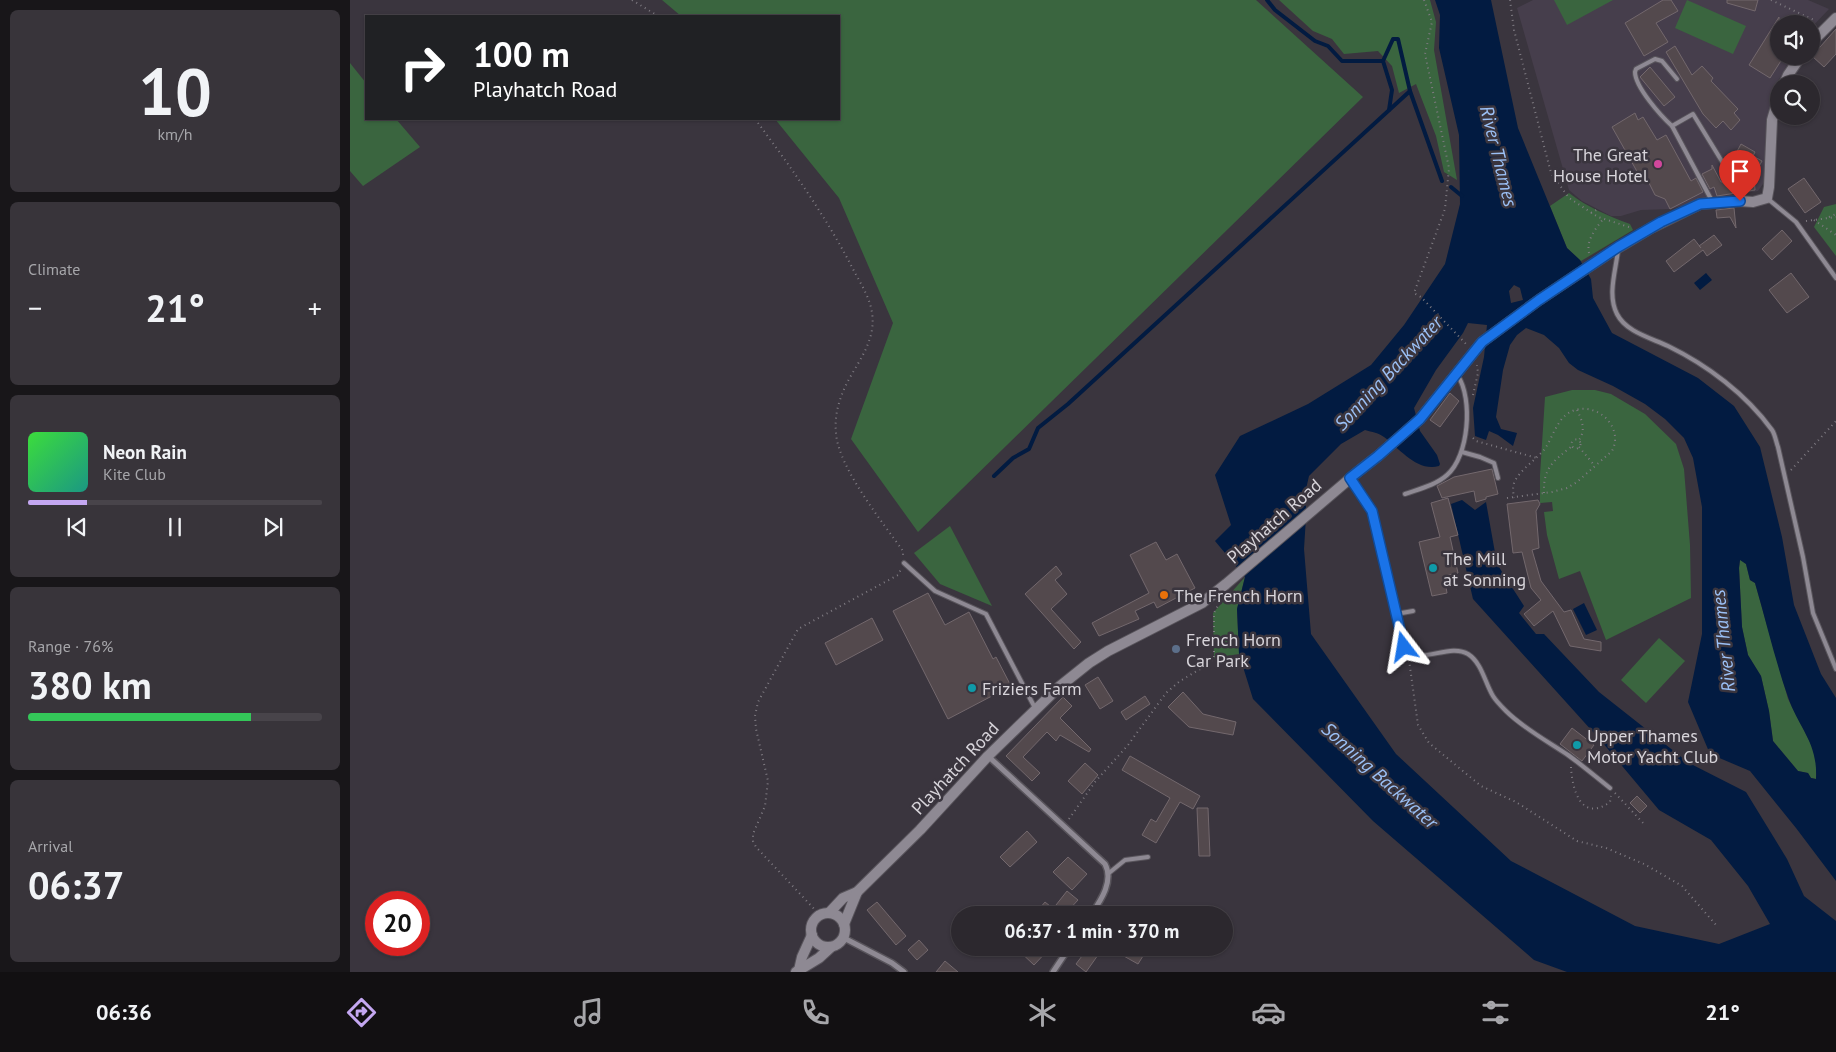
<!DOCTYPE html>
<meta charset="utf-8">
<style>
body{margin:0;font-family:"PT Sans",sans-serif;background:#38343a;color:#f1f3f6;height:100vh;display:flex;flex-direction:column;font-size:19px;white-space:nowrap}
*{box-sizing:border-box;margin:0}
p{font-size:16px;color:#a6a6aa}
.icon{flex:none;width:28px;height:28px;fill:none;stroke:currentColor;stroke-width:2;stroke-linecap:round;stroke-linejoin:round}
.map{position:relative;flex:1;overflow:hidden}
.sheet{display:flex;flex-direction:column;gap:10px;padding:10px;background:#181619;width:350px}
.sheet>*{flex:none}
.banner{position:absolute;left:15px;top:15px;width:475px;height:105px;border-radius:0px;box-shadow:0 1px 4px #0004,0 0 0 1px #48444a;background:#202124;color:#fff;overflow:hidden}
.controls{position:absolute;left:1420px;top:15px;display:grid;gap:10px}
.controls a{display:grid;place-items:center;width:50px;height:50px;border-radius:50%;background:#2c282e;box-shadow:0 1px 4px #0004,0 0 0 1px #48444a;font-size:25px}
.speed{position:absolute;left:15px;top:891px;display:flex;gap:10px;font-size:25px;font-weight:700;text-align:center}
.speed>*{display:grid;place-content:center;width:65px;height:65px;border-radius:50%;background:#2c282e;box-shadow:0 1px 4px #0004,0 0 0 1px #48444a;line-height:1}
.speed .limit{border:8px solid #d22;background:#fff;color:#111}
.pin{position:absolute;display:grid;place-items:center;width:42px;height:42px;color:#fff;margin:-51px -21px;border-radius:50% 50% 50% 0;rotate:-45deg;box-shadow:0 0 5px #0007}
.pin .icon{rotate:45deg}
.me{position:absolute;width:55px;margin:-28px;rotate:346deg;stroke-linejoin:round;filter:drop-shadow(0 0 4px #0008)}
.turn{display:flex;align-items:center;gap:18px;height:105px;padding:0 25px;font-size:22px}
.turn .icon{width:65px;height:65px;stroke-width:2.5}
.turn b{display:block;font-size:35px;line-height:42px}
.big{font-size:38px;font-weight:700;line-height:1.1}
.sheet .card{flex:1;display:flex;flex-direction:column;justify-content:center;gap:8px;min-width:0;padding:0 18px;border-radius:8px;background:#38343a}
.sheet .dial{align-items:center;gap:0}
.dial b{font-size:65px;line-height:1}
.song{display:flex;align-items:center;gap:15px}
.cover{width:60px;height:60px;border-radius:8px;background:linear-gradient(135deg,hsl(120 70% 55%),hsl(170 70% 35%))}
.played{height:5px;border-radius:2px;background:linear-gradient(90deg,#c4a7f1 20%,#48444a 20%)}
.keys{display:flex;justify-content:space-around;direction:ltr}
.heat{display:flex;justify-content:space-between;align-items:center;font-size:28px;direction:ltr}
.charge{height:8px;border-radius:4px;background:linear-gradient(90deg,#34c759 76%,#48444a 0)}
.trip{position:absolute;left:601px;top:906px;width:282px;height:50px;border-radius:25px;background:#2c282e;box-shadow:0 1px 4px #0004,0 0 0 1px #48444a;font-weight:700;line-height:50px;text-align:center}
.menu{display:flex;height:80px;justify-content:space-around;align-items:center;background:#121012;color:#a6a6aa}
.menu .icon{width:35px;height:35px}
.menu .current{color:#c4a7f1}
.menu b{font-size:22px;color:#f1f3f6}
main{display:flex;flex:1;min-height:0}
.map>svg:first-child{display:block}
.built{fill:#463e4c}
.green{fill:#3a653f}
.water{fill:#021b41;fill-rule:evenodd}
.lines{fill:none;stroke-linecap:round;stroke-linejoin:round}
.stream{stroke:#021b41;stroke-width:4}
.building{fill:#53494d;stroke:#73686d}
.service-casing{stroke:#58545b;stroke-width:6}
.minor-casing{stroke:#58545b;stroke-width:8}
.secondary-casing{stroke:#58545b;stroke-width:12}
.path{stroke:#7f7b82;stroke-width:2;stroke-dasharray:1 4;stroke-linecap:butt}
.service{stroke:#8e8993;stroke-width:4}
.minor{stroke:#8e8993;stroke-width:5}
.secondary{stroke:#8e8993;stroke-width:10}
.secondary-bridge-casing{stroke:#58545b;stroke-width:12;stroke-linecap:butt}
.secondary-bridge{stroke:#8e8993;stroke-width:10}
.route-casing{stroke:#114b97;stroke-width:12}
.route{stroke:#1a73e8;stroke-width:9}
.hotel-dot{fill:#d1479c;stroke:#3a353e;stroke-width:2}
.culture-dot{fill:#0f9aa8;stroke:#3a353e;stroke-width:2}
.food-dot{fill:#e8710a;stroke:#3a353e;stroke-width:2}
.service-dot{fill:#5c6f8a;stroke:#3a353e;stroke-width:2}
.labels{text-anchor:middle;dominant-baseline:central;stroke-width:5;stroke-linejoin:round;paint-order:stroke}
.poi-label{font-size:18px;fill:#d7d4da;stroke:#3a353e;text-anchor:start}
.street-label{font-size:18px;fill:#d7d4da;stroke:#3a353e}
.water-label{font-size:19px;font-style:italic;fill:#9bc0f6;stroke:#3a353e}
</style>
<main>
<section class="sheet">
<div class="card dial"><b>10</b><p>km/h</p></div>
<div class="card"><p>Climate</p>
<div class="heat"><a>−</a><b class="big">21°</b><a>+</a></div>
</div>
<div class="card">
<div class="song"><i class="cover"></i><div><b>Neon Rain</b><p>Kite Club</p></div></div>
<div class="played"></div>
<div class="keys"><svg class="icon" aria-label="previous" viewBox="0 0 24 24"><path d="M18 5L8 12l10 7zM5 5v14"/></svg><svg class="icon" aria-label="pause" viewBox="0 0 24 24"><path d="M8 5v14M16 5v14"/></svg><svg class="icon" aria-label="next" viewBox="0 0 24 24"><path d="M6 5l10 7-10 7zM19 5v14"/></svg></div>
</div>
<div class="card"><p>Range · 76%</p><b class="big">380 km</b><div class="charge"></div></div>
<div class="card"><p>Arrival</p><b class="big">06:37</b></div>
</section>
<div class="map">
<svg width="1486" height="972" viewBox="0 0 1486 972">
<rect width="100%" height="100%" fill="#3a353e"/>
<path class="built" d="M1183 0H1458L1479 9 1461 28V24H1429V56H1442L1427 83 1416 125 1415 181 1408 191 1368 197 1320 209 1291 210 1271 216H1261L1232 201 1219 190 1167 8Z"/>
<g class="green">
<path d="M312 0H906L1013 97 568 532 501 439 543 323 489 198 425 119H489V16H331Z"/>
<path d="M929 0H1080L1086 22 1084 50 1107 180 1094 172 1086 136 1066 84 1049 93 1042 66 1028 51 994 54 982 39 963 31Z"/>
<path d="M1204 0H1263L1217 25Z"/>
<path d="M1337 0 1396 26 1383 54 1325 28Z"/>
<path d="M0 63 16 83V119H46L70 147 13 186 0 171Z"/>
<path d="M1219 193C1237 207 1258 216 1280 224L1283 230 1231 261 1217 248 1200 206Z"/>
<path d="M1486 204V256L1464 227 1474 207Z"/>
<path d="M1222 390H1245L1261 394 1295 414 1326 444 1334 469 1340 545 1341 598 1256 640 1230 571 1209 579 1197 535 1194 512 1203 511 1202 502 1190 503V475L1195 397Z"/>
<path d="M600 526 642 606 590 584 564 553Z"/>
<path d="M1390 559 1396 564 1400 580 1405 583 1438 699 1461 744 1466 758V779L1461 778 1458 773 1448 771 1423 741 1419 711 1411 676 1398 655 1392 627 1389 568Z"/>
<path d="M895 577 887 609 889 654 864 658 863 613Z"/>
<path d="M1309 638 1335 661 1296 703 1271 680Z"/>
</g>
<g class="water">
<path d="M1085 0H1141L1168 128 1217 248 1230 260 1241 279 1243 298 1262 333 1348 378 1384 406 1410 447 1432 537 1444 605 1471 674 1486 698V881L1446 828 1400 771 1360 754 1338 702 1352 634V507L1343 458 1334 438 1315 419 1295 404 1263 386 1228 370 1219 363 1209 348 1194 335 1176 328 1167 335 1160 345 1153 370 1146 417 1151 429 1167 433 1163 446 1148 435 1139 431 1136 440 1125 436 1123 408 1134 357 1137 325 1118 323 1113 333 1086 370 1064 408 1070 431 1087 455 1090 464 1089 466C1067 472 1050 449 1034 437 1029 433 1022 432 1015 430L991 444 959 476 956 489V517L954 549 961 634 1046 754 1161 861 1285 926 1369 944 1420 924 1398 886 1361 840 1309 810 1252 742 1123 599 1101 504 1112 500 1125 510 1136 502 1147 564 1174 606 1169 613 1186 634H1194L1249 692 1339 763 1396 792 1437 859 1454 896 1486 921V972H1217L1184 960 1023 821 903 699 889 654 887 609 895 577 865 541 881 525 865 475 890 436 958 404 1021 365 1054 325 1095 264 1110 204 1109 135 1089 48 1090 15ZM1164 285 1170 288 1173 300 1161 303 1159 291ZM1390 560 1396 564 1400 580 1405 583C1416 621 1425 660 1438 697 1449 729 1468 742 1466 779L1461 778 1458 773 1448 771 1423 741 1419 711 1411 676 1398 655 1392 627 1389 568Z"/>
<path d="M1356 273 1362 280 1350 290 1344 283Z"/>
<path d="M1234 603 1247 630 1236 635 1223 609Z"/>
</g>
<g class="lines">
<g class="stream">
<path d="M917 0 925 10 965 41 978 46 992 61H1033L1043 39H1048L1060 91 1092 181"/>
<path d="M1033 61 1042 90 1039 110"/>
<path d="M1101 187 1112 196"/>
<path d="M644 476 663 458 679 449 688 428 718 404 1060 91"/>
</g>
</g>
<g class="building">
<path d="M1313 0H1321L1328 11 1306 23 1318 42 1294 56 1275 23Z"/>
<path d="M1377 0H1408L1405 11 1377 3Z"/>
<path d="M1429 17V56H1434L1420 78 1399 65Z"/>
<path d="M1486 29V54L1474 67 1462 56Z"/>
<path d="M1325 46 1342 75 1352 66 1363 78 1361 81 1388 109 1384 113 1390 120 1381 130 1373 121 1366 128 1353 114 1316 52Z"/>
<path d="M1300 67 1325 97 1314 106 1290 77Z"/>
<path d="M1285 113 1288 120 1293 117 1307 140 1316 135 1341 181 1346 178 1353 192 1320 209 1315 199 1305 195 1294 173 1289 175 1262 127Z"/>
<path d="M1391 144 1405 152 1403 156 1412 161 1406 172 1383 159Z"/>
<path d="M1362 165 1371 182 1404 177 1405 190 1367 196 1364 187 1360 189 1352 174 1362 169Z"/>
<path d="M1454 178 1471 202 1455 213 1438 189Z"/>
<path d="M1384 208 1386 228 1380 217 1367 218 1366 210Z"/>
<path d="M1432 230 1442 241 1422 260 1412 249Z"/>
<path d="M1364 235 1372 245 1357 256 1353 250 1324 272 1316 261 1344 239 1351 248 1349 246Z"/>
<path d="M1441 273 1459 297 1437 313 1419 290Z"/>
<path d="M1100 393 1109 401 1090 427 1080 420Z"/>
<path d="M1142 469 1148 494 1136 497V499L1126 502 1124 491 1092 498 1087 486 1104 477Z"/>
<path d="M1098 498 1108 535 1100 537 1108 573 1094 576 1097 593 1082 596 1069 542 1090 537 1081 503Z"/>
<path d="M1188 500 1190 504 1186 511 1189 548 1182 550 1191 581 1214 612 1221 610 1234 639 1251 642V651L1220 646 1203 611 1184 626 1174 614 1191 600 1181 588 1172 552 1163 553 1157 504Z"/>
<path d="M806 542 816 560 827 554 845 588 807 608 804 602 785 611 789 619 749 636 742 623 799 593 780 555Z"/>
<path d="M706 566 712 574 705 580 717 594 701 609 731 642 724 649 675 594Z"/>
<path d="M578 593 595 625 619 612 643 659 646 657 661 686 598 719 543 611Z"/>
<path d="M522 618 533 640 486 665 475 643Z"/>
<path d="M748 677 763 701 750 709 735 685Z"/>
<path d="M833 692 853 714 886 722 883 735 839 727 818 707Z"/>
<path d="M795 696 800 704 776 720 771 712Z"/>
<path d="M713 697 722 706 710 718 741 749 739 752 710 735 706 741 697 732 673 757 690 773 682 781 656 756Z"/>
<path d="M1222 728 1244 745 1232 761 1210 744Z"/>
<path d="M780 756 850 796 843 809 830 802 806 843 792 835 801 819 806 822 820 798 772 770Z"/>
<path d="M735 763 748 775 732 794 718 781Z"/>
<path d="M1287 796 1297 806 1290 813 1280 803Z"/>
<path d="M847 808H858L860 856H849Z"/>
<path d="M677 831 687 842 660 867 650 857Z"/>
<path d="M718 857 737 874 722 890 703 872Z"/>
<path d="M717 891 728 900 716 913 706 905Z"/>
<path d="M527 902 556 936 546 945 517 910Z"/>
<path d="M695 902 711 915H684Z"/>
<path d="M569 940 578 950 567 960 558 950Z"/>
<path d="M666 948H700L684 965Z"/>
<path d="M738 948 748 955 736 972 726 964Z"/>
<path d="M777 948H798L788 964 772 955Z"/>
<path d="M595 961 608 972H586Z"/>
</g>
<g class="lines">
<g class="service-casing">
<g id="service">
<path d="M1322 126C1311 116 1285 87 1285 72L1286 69 1305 59 1312 61 1327 79"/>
<path d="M1418 199 1446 222 1486 278"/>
<path d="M1362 201 1322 126 1343 114 1376 168"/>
<path d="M1268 250C1266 270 1257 295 1267 314 1276 332 1301 338 1318 346 1357 365 1396 394 1422 430 1425 434 1426 442 1428 447L1453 557 1463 613 1486 669"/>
<path d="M1112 452 1130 457 1144 463 1148 478"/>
<path d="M1001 480 1022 511 1054 647C1068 668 1098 642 1118 654 1132 663 1135 683 1143 696 1146 701 1151 706 1156 711 1173 728 1197 741 1218 755 1232 765 1246 777 1260 788"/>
<path d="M1055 494C1069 489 1086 485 1097 475 1119 456 1123 399 1108 376"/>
<path d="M554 563 585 591 636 614 685 708"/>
<path d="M1046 614 1063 611"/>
<path d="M759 873 775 860 798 857"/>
</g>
</g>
<g class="minor-casing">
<g id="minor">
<path d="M638 756 755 864C764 881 751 900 741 915"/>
<path d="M494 938 542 963 554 972"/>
<path d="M703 972 719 948"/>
</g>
</g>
<g class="secondary-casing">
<g id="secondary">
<path d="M1461 43 1486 18"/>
<path d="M1434 84 1438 75 1451 56"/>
<path d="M1261 252 1301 228 1350 204 1390 201 1403 202 1417 198 1419 187 1422 120 1429 96"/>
<circle cx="478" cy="930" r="17"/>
<path d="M479 913 493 898 507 892 570 830 638 756 709 687 739 663 758 651 852 603 876 584 1010 470 1028 456 1070 419 1132 342"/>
<path d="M494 924 507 892"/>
<path d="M449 970 452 957 462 935"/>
<path d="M446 972 469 958 481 947"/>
</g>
</g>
<g class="path">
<path d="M282 0 308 16"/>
<path d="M1074 0 1082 22 1075 54 1099 168 1095 209 1064 293 1071 297 1117 345"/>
<path d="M1160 0 1164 30 1201 173 1219 198 1248 217 1279 227 1280 229"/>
<path d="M1421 0 1466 21"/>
<path d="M405 119C441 167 477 218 504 271 511 284 520 298 522 313 526 338 511 358 499 379 490 396 484 414 486 433 488 467 533 523 553 551V555"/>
<path d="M1241 213 1248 209"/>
<path d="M1479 217 1486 214"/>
<path d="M1464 220 1486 235"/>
<path d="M1456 221 1486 217"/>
<path d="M1239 253C1236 240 1246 228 1254 218"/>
<path d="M1123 395 1128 373 1127 365"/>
<path d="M1227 410C1232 420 1236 430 1229 440"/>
<path d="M1123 438 1126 441 1187 458"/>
<circle cx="1226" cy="444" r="4.5"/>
<path d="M1229 447 1245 466"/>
<path d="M1441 470 1486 421"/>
<path d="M1194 493C1193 467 1204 461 1222 446"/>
<path d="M1157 498 1202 492 1217 488 1227 482 1262 451C1274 428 1249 403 1225 410 1206 416 1204 438 1193 451 1184 461 1173 468 1166 479 1162 485 1163 491 1164 498"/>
<path d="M1059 660 1068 725 1079 743 1131 786 1166 802 1227 841 1256 848 1294 864 1332 886 1367 926"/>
<path d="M1221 767C1222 789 1231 823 1260 802L1261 796"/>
<path d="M1265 793 1294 824"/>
<path d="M719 819 745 782 778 745 816 693 830 681 857 665 864 658V613L868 605"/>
<path d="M467 912 406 847 403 841V834L415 806 418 781 406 729 405 716 408 702 448 629 548 575 551 569"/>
</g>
<use href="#service" class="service"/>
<use href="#minor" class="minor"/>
<use href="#secondary" class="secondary"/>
<g class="secondary-bridge-casing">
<path id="secondary-bridge" d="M1132 342 1189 300 1261 252"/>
</g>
<use href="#secondary-bridge" class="secondary-bridge"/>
</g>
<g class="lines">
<g class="route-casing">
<path id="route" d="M1054 647 1022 511 1000 478 1028 456 1070 419 1132 342 1189 300 1268 247 1311 222 1350 204 1390 201"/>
</g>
<use href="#route" class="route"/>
</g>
<circle class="hotel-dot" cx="1308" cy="164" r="5"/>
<g class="culture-dot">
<circle cx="1083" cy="568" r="5"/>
<circle cx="622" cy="688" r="5"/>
<circle cx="1227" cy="745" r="5"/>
</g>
<circle class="food-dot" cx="814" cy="595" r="5"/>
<circle class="service-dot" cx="826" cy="649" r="5"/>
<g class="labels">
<g class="poi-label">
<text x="1298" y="154" text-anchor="end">The Great<tspan x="1298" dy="21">House Hotel</tspan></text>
<text x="1093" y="558">The Mill<tspan x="1093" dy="21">at Sonning</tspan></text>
<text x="824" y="595">The French Horn</text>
<text x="836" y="639">French Horn<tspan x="836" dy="21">Car Park</tspan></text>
<text x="632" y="688">Friziers Farm</text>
<text x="1237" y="735">Upper Thames<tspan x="1237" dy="21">Motor Yacht Club</tspan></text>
</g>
<g class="street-label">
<text transform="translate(924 521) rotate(-41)">Playhatch Road</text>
<text transform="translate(605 768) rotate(-47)">Playhatch Road</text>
</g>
<g class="water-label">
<text transform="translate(1149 156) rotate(76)">River Thames</text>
<text transform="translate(1038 373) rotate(-47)">Sonning Backwater</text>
<text transform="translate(1373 641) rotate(-96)">River Thames</text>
<text transform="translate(1030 775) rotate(42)">Sonning Backwater</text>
</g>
</g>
</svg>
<div class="controls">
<a><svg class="icon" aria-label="sound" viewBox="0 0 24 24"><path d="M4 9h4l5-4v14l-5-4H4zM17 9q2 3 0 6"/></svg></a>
<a><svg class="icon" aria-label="search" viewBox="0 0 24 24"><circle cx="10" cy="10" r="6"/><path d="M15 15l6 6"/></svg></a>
</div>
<div class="speed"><div class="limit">20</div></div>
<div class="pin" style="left:1390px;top:201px;background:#d93025"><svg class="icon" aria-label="arrive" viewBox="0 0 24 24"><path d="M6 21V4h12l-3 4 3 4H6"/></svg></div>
<svg class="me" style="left:1054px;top:647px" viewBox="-20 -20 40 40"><path d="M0-17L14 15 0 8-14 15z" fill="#1a73e8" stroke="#fff" stroke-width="4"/></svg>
<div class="trip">06:37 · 1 min · 370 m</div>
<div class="banner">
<div class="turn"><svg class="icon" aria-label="right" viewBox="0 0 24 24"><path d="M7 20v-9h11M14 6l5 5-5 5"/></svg><div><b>100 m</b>Playhatch Road</div></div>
</div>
</div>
</main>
<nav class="menu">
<b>06:36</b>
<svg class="icon current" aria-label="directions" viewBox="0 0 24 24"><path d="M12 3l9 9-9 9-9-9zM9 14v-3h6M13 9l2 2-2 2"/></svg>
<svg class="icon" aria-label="music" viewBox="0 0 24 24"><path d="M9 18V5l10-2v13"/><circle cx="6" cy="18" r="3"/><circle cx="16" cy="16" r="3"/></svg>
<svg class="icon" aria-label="phone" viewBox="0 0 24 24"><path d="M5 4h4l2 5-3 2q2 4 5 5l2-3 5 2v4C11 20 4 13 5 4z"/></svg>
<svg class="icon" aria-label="climate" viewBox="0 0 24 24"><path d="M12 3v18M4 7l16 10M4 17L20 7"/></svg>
<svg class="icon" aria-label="car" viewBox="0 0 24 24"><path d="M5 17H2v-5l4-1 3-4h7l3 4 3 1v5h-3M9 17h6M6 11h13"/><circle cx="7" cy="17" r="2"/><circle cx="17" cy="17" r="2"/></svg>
<svg class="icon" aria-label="filters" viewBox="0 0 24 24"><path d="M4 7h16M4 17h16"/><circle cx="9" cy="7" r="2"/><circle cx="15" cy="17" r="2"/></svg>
<b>21°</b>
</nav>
